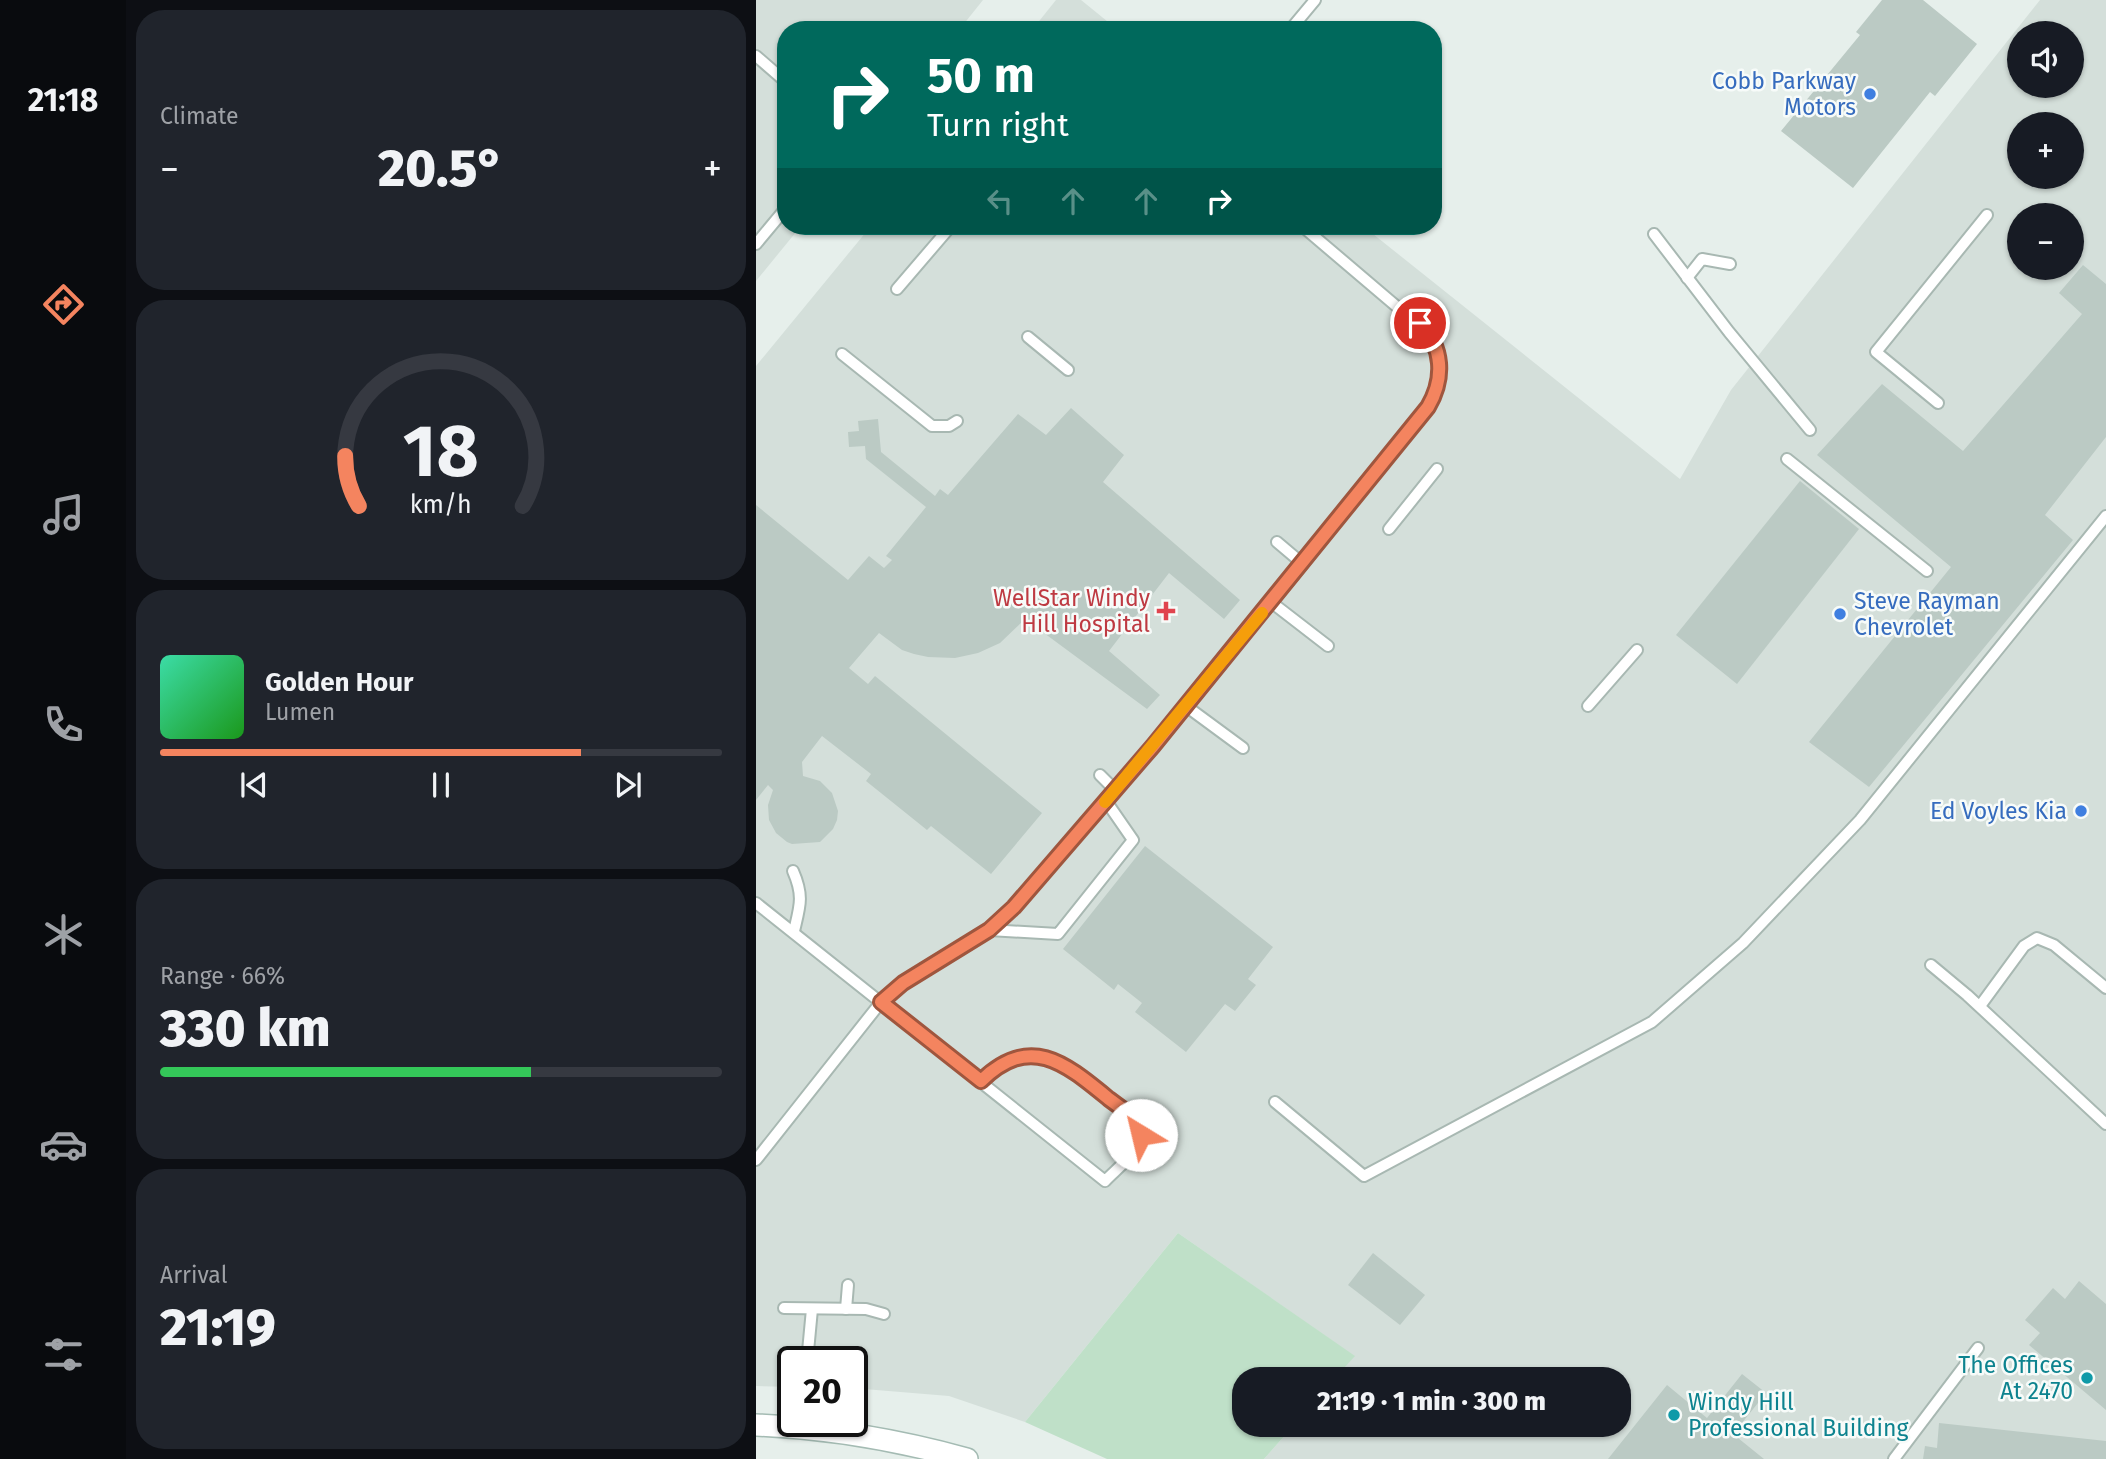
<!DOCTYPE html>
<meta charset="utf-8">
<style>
body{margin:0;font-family:"Fira Sans",sans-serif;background:#20242c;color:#f1f3f6;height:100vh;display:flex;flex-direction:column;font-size:26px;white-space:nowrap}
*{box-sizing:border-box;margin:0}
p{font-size:23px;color:#9ea1a6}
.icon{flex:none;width:38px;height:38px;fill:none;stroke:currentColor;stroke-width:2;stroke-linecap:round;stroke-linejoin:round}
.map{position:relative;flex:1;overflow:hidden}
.sheet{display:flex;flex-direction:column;gap:10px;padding:10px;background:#0d0f14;width:630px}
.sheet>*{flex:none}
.banner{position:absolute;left:21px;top:21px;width:665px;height:214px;border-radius:28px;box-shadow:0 2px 5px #0004;background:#00695c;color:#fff;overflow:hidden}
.buttons{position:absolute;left:1251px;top:21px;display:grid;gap:14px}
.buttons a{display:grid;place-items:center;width:77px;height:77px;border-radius:50%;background:#171b24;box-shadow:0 2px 5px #0004;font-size:35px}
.speed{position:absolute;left:21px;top:1346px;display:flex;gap:14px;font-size:35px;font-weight:700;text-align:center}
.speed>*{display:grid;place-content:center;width:91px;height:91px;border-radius:50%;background:#171b24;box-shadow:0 2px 5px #0004;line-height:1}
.speed .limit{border:4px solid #111;border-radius:10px;background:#fff;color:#111}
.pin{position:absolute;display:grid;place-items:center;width:60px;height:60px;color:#fff;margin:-30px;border:4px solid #fff;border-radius:50%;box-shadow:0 2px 7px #0007}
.me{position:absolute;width:77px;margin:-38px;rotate:324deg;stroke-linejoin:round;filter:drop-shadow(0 0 5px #0008)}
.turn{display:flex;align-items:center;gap:24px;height:147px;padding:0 35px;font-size:32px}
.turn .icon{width:91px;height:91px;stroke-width:2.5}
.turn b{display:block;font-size:49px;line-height:60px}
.lanes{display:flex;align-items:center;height:66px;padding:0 35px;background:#0003;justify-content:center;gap:35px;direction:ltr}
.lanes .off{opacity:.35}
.big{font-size:52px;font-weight:800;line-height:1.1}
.sheet .widget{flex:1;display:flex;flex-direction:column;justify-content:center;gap:10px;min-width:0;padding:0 24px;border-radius:28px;background:#20242c}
.sheet .dial{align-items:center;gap:0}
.dial svg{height:182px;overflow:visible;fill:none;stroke:#363941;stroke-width:7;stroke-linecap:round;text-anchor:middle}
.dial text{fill:#f1f3f6;stroke:none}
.song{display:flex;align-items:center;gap:21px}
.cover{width:84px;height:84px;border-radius:10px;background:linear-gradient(135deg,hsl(160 70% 55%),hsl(120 70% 35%))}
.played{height:7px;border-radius:4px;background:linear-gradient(90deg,#f4845f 75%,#363941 75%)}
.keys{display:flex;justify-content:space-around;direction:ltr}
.heat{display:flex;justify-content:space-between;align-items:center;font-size:38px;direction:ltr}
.charge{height:10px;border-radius:5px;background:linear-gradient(90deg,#34c759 66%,#363941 0)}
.trip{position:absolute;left:476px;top:1367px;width:399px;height:70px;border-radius:28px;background:#171b24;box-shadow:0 2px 5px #0004;font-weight:800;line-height:70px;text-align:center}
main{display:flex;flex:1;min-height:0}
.tabs{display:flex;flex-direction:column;width:126px;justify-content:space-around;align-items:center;background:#090b0e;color:#9ea1a6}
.tabs .icon{width:49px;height:49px}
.tabs .active{color:#f4845f}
.tabs b{font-size:32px;color:#f1f3f6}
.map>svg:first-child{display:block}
.built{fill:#d4dfda;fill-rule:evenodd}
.green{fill:#bfe0c8}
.building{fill:#bbcac4}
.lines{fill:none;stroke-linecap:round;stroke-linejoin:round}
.lane-casing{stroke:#a8b8b2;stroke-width:14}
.secondary-casing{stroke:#a4bbb3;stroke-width:24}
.lane{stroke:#fff;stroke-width:10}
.secondary{stroke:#fff;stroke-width:21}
.route-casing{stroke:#9f563e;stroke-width:18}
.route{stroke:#f4845f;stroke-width:12}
.slow{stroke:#f59e0b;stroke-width:12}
.shop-dot{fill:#3f7fe0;stroke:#f7fbf9;stroke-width:2.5}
.health-dot{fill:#e0444e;stroke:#f7fbf9;stroke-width:2.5}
.culture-dot{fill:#0f9aa8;stroke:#f7fbf9;stroke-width:2.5}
.labels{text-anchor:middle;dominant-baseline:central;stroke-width:5;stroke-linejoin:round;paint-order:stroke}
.shop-label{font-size:23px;fill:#366cbe;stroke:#f7fbf9;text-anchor:end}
.health-label{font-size:23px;fill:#be3a42;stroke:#f7fbf9;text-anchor:end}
.culture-label{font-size:23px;fill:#0d838f;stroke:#f7fbf9;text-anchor:end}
</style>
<main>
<nav class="tabs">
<b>21:18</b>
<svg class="icon active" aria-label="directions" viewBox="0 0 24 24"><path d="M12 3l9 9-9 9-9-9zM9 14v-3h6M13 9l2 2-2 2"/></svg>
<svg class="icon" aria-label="music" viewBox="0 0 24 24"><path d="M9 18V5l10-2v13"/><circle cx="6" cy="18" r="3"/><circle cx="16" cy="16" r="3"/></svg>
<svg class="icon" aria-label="phone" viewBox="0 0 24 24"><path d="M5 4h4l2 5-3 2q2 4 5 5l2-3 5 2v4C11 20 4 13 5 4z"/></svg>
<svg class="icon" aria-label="climate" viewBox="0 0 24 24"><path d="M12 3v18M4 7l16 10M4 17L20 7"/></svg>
<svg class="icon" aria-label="car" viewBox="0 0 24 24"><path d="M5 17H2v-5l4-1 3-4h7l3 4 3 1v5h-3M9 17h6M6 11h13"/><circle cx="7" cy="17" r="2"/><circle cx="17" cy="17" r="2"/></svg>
<svg class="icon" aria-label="filters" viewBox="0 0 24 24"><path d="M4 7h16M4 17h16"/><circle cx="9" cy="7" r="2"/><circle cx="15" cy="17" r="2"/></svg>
</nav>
<section class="sheet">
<div class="widget"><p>Climate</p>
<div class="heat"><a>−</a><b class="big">20.5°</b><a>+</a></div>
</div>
<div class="widget dial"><svg viewBox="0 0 100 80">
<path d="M14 69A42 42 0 1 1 86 69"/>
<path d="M14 69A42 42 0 0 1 8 47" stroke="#f4845f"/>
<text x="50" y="56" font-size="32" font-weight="700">18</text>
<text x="50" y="72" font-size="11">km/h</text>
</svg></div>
<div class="widget">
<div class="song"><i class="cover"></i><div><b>Golden Hour</b><p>Lumen</p></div></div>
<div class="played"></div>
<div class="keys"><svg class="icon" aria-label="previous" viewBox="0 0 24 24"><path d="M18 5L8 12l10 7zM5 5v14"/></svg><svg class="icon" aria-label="pause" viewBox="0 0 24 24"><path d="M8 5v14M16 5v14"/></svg><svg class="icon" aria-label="next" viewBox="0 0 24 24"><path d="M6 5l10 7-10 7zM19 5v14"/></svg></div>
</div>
<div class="widget"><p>Range · 66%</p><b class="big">330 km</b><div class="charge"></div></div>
<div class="widget"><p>Arrival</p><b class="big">21:19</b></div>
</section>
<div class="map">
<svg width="1350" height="1459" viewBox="0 0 1350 1459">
<rect width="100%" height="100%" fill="#e6efeb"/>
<g class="built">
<path d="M0 0H227L203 30H30V226H45L0 281Z"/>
<path d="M300 0H325L362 30H276Z"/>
<path d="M1284 0H1350V1459H508L538 1425 863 1424V1379H578L598 1356 422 1233 269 1422 193 1396 96 1388V1362H37V1387L0 1386V366L115 226H607L924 479 975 390ZM1264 33H1316V86H1264ZM1264 124H1316V177H1264ZM1264 215H1316V268H1264Z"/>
</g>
<path class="green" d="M422 1233 599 1356 578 1379H488V1424L538 1425 508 1459H351L269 1422Z"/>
<g class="building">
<path d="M1126 0H1167L1221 44 1179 96 1174 92 1097 188 1025 131 1104 35 1100 32Z"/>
<path d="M1327 265 1350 284V437L1289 515 1317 540 1113 787 1053 742 1195 567 1061 455 1126 384 1207 451 1326 314 1303 293Z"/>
<path d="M315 408 368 455 347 482 484 600 468 619 413 573 353 651 404 695 391 709 269 619 244 643 222 653 199 658 172 657 158 654 146 650 123 633 93 668 112 684 119 676 286 813 235 874 175 826 171 830 110 781 115 774 66 736 46 762 47 776 64 781 76 793 82 811 81 820 77 829 64 842 36 844 31 842 20 833 13 820 12 805 17 790 12 785 0 800V505L92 580 113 556 128 568 136 560 130 556 170 507 110 459 109 446 93 447 92 432 103 431 102 421 122 419 125 452 179 496 184 489 192 495 262 414 290 435Z"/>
<path d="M1044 481 1103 529 981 684 920 635Z"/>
<path d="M389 846 517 947 492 979 500 985 479 1011 469 1004 430 1052 379 1012 386 1003 362 984 358 990 307 949Z"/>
<path d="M617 1253 669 1295 644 1325 592 1285Z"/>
<path d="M1323 1281 1350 1304V1410L1273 1345 1284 1333 1269 1320 1297 1288 1309 1299Z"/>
<path d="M986 1374 1010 1393 977 1434 1008 1459H852L911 1385 951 1418Z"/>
<path d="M1183 1423 1350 1441V1459H1167L1169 1446 1181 1448Z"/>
</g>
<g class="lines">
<g class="lane-casing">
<g id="lane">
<path d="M534 30 559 0"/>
<path d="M0 56 30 82"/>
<path d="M898 234 973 332 1054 430"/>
<path d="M0 244 30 208"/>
<path d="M931 278 946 259 974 264"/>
<path d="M141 289 195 226"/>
<path d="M272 337 312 370"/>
<path d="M86 354 176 426H193L201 421"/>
<path d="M1182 403 1120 352 1231 215"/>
<path d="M1031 459 1171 571"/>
<path d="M633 529 681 469"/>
<path d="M521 542 547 564"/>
<path d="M515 602 572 646"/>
<path d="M430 706 487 748"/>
<path d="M832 706 881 650"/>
<path d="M344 775 359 790"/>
<path d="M37 871C48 896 44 906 38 931"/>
<path d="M0 903C117 995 233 1088 349 1181 360 1169 385 1151 385 1135 385 1119 365 1108 354 1099 310 1064 274 1033 225 1081"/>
<path d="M233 930 302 934 377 840 350 801"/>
<path d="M1175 965 1211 995 1350 1124"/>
<path d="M1224 1006 1268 946 1281 938 1298 945 1350 988"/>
<path d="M519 1102 608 1176 896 1022 987 943 1104 820 1350 516"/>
<path d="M0 1160 125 1002C167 965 220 945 258 907L397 746 547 564 676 401C685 378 688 355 673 334L546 226"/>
<path d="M28 1308 110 1309 128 1314"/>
<path d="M90 1309 92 1285"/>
<path d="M51 1362 56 1309"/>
<path d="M1138 1459 1222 1348"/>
</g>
</g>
<g class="secondary-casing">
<path id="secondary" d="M0 1425C72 1428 142 1440 211 1459"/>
</g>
<use href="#lane" class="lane"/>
<use href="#secondary" class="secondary"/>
</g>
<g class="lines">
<g class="route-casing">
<path id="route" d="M385 1135C383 1118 366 1109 353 1099 309 1063 274 1033 225 1081L125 1002 147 983 233 930 258 907 397 746 672 407C689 378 687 347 664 323"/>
</g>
<use href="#route" class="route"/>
<path class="slow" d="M349 802 506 613"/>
</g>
<g class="shop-dot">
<circle cx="1114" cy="94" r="7"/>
<circle cx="1084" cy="614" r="7"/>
<circle cx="1325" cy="811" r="7"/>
</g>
<path class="health-dot" d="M406.5 600.5h7v7h7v7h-7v7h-7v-7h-7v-7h7z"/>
<g class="culture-dot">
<circle cx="1331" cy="1378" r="7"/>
<circle cx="918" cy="1415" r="7"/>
</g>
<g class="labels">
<g class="shop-label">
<text x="1100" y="81">Cobb Parkway<tspan x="1100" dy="26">Motors</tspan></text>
<text x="1098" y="601" text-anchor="start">Steve Rayman<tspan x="1098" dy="26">Chevrolet</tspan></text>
<text x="1311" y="811">Ed Voyles Kia</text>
</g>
<g class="health-label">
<text x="394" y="598">WellStar Windy<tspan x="394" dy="26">Hill Hospital</tspan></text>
</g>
<g class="culture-label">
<text x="1317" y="1365">The Offices<tspan x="1317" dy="26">At 2470</tspan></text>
<text x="932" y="1402" text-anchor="start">Windy Hill<tspan x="932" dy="26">Professional Building</tspan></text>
</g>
</g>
</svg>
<div class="buttons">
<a><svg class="icon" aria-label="sound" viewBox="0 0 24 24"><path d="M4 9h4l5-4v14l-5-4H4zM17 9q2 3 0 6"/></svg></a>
<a>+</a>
<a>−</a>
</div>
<div class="speed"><div class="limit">20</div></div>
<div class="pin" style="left:664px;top:323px;background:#d93025"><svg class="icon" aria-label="arrive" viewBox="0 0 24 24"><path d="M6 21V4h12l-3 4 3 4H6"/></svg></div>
<svg class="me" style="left:385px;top:1135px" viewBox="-20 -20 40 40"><circle r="19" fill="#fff"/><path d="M0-13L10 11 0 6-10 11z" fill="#f4845f"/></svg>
<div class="trip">21:19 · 1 min · 300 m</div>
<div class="banner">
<div class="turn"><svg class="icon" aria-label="right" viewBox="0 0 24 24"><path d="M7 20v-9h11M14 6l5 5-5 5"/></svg><div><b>50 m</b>Turn right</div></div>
<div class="lanes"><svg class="icon off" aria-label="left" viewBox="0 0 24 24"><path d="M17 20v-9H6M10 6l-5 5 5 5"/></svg><svg class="icon off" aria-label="ahead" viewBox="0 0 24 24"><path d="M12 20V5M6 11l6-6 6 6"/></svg><svg class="icon off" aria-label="ahead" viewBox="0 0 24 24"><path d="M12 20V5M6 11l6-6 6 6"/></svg><svg class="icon" aria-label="right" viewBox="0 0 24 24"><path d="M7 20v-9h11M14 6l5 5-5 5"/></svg></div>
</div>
</div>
</main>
